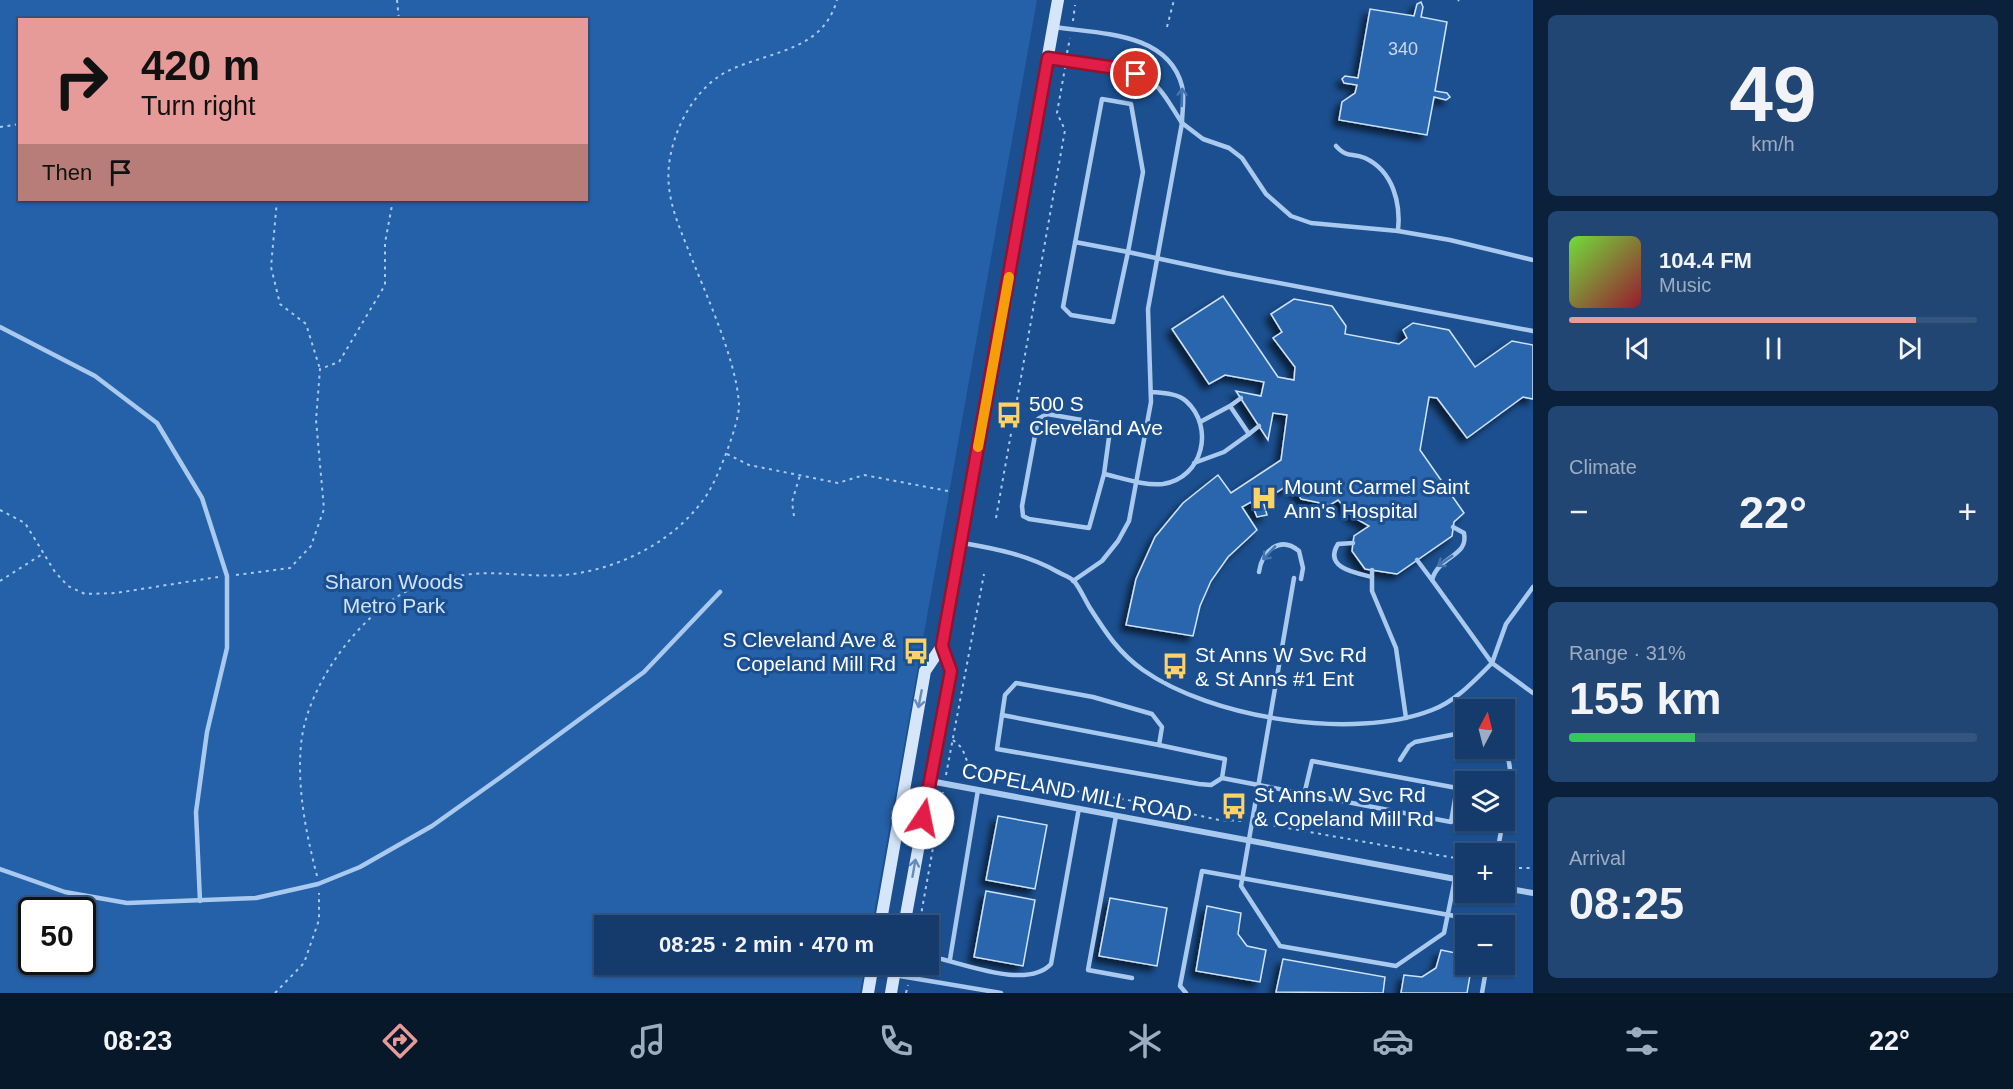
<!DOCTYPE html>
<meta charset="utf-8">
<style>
body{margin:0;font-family:Arial,sans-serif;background:#214673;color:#f1f3f6;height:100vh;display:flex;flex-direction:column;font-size:22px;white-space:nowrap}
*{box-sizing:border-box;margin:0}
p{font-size:20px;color:#9dadc1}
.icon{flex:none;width:33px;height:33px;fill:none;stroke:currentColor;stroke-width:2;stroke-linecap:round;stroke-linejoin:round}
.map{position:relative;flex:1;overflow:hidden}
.sheet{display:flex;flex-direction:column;gap:15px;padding:15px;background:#0b203b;width:480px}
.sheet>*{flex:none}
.hud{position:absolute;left:18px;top:18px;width:570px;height:183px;border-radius:0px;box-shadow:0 2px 4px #0004,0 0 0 2px #33557e;background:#e69b98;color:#111;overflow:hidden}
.needle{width:39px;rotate:7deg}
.tools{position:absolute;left:1455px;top:699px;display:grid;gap:12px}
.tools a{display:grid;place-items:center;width:60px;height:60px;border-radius:0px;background:#143b6b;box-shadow:0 2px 4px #0004,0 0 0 2px #33557e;font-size:30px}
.speed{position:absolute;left:18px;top:897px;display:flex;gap:12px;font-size:30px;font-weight:700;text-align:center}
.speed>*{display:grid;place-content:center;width:78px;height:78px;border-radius:50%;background:#143b6b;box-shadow:0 2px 4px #0004,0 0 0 2px #33557e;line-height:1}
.speed .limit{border:3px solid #111;border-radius:9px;background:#fff;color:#111}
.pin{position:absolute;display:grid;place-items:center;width:51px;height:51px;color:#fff;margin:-26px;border:3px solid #fff;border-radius:50%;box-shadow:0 2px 6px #0007}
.me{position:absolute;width:66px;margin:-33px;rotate:11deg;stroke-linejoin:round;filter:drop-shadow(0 0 4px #0008)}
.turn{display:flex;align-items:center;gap:21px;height:126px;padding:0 24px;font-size:27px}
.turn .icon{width:78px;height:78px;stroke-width:2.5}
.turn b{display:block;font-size:42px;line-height:51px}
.then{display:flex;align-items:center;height:57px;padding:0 24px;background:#0003;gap:12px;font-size:22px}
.big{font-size:45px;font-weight:700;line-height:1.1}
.sheet .widget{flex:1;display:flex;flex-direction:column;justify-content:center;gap:9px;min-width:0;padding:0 21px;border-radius:9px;background:#214673}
.sheet .dial{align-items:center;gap:0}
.dial b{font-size:78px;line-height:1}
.song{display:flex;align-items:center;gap:18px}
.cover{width:72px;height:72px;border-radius:9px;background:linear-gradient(135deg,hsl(100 70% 55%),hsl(350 70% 35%))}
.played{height:6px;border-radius:3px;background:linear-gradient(90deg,#e69b98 85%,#33557e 85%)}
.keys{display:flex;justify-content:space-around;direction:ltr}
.heat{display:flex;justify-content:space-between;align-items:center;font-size:33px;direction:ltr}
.charge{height:9px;border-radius:4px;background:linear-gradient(90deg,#34c759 31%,#33557e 0)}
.trip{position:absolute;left:594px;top:915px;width:345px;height:60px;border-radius:0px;background:#143b6b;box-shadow:0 2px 4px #0004,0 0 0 2px #33557e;font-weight:700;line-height:60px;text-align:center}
.tab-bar{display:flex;height:96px;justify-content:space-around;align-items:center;background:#08182b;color:#9dadc1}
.tab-bar .icon{width:42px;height:42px}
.tab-bar .on{color:#e69b98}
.tab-bar b{font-size:27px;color:#f1f3f6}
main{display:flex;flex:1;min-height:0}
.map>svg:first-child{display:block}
.green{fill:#2461a8;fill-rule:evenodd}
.building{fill:#2a66ad;stroke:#cfe3fa;stroke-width:1.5;filter:url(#shadow)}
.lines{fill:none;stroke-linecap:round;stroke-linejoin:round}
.path{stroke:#a9c9ee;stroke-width:2;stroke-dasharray:3 4.5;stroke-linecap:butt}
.lane{stroke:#a9c9ee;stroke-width:4.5}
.street{stroke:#a9c9ee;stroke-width:6}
.secondary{stroke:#d6e6fa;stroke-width:12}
.oneway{stroke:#4674ac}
.oneway2{stroke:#668bba}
.route-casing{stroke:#92132f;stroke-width:15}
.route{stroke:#e11d48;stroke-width:10}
.slow{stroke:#f59e0b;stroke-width:10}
.labels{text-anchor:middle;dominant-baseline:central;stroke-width:6;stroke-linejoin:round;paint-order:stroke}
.number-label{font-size:18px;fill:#cad9ea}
.poi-label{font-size:21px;fill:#fff;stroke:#1b4f8f;text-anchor:start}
.park-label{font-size:21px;fill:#cfe3fa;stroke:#1b4f8f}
.street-label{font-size:21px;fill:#fff;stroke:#1b4f8f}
</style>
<main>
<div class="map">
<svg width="1533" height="993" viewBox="0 0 1533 993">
<defs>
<filter id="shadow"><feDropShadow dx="-5.5" dy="5.5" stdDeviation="3" flood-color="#0009"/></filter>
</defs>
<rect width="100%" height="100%" fill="#1b4f8f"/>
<path class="green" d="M0 0H1037L872 925 604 926V964L865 965 860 993H0ZM20 20H586V200H20ZM32 910H82V962H32Z"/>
<g class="building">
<path d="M1421 2 1423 7 1421 17 1447 22 1435 91 1447 93 1450 97 1446 100 1434 97 1427 135 1339 120 1342 102 1355 93 1357 85 1344 83 1342 79 1345 76 1358 78 1370 9 1414 16 1417 4Z"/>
<path d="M1223 296 1278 377 1294 380 1295 367 1273 338 1282 332 1271 314 1294 299 1332 306 1346 326 1345 334 1399 344 1407 338 1403 330 1413 323 1449 330 1475 367 1512 341 1533 345V399L1523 397 1467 438 1437 398 1429 397 1420 450 1464 513 1454 522 1452 536 1397 574 1365 569 1352 551 1354 536 1369 526 1353 517 1338 500 1330 505 1301 499 1295 488 1285 487 1263 501 1267 515 1257 517 1251 502 1242 507 1257 530 1228 557 1211 581 1200 606 1193 636 1126 625 1136 579 1155 537 1183 503 1218 475 1231 493 1281 460 1287 415 1273 413 1268 440 1236 391 1261 396 1264 382 1225 375 1209 384 1172 329Z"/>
<path d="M998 816 1047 825 1035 889 986 880Z"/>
<path d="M986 891 1035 900 1023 966 974 957Z"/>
<path d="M1110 898 1167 908 1157 966 1099 956Z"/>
<path d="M1207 906 1241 913 1238 934 1247 946 1266 950 1260 982 1196 971Z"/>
<path d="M1441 950 1466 955V964H1472L1467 993H1401L1404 975 1422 977 1436 968Z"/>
<path d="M1283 959 1385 977 1383 993 1276 992Z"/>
</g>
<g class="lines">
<g class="path">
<path d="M397 0 399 20"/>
<path d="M1458 0 1459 1"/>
<path d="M1073 21 1075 5"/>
<path d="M1167 27 1174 0"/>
<path d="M1067 53 1070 38"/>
<path d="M0 127 20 124"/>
<path d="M277 200 271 267 280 304 306 324 320 369"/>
<path d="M727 454 749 465 838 483 864 475 948 491"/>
<path d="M0 510 25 523 55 572 68 586 85 594 116 593 218 577"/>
<path d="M794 516 792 502 800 475"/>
<path d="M996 518 1065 130 1057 113 1065 68"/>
<path d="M236 575 290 568 311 546 324 509 316 420 320 369 339 362 385 285V243L393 200"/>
<path d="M0 581 44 553"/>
<path d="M953 740 962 748 969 766 984 775 1133 801 1219 820 1245 821"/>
<path d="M946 775 984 574"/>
<path d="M1259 823 1466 860"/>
<path d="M1504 868H1533"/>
<path d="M317 876C306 833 297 789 301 745 306 687 358 616 409 590 423 583 443 579 458 576 493 569 530 578 565 575 620 569 677 541 708 493 718 477 740 422 739 404 736 358 705 293 688 249 676 219 664 192 670 158 676 123 698 84 732 69 773 51 823 50 837 0"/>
<path d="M919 926 943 792"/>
<path d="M275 993 304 963 319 920V893"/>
<path d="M906 993 908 985"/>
</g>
<g class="lane">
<path d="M1048 58C1079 62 1122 61 1148 79 1163 89 1172 108 1182 123 1182 112 1185 97 1182 86 1168 32 1100 34 1054 27"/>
<path d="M1336 146C1348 159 1351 152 1365 158 1393 171 1401 203 1398 231"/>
<path d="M1075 242 1128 252 1113 322 1071 315 1063 307C1076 238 1089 168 1102 99L1131 104 1143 172 1128 252 1226 273 1533 331"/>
<path d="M0 327 95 376 157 423 202 498 227 576V648L207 732 196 812 200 901"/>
<path d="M1230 406 1241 398"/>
<path d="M1249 434 1259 426"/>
<path d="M1194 463 1224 452 1249 434 1230 406 1200 422"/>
<path d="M1104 474 1110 430 1105 424 1047 414 1038 419 1022 506 1023 516 1029 519 1089 528 1104 474C1122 478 1144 486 1163 484 1203 478 1215 427 1186 401 1177 393 1162 393 1151 392"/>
<path d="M963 543C997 549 1028 555 1058 572 1063 575 1070 577 1074 581 1080 588 1085 600 1090 608 1106 633 1119 653 1143 670 1211 718 1353 741 1432 710 1456 701 1474 681 1492 663L1533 693"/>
<path d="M1353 543 1338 544C1323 568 1356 573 1372 577"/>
<path d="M1417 560 1432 580C1439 555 1469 557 1464 533L1453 527"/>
<path d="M1372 570V591L1396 648 1406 718"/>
<path d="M1259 572C1262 551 1280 535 1299 551L1303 568 1301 579"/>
<path d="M1294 578 1241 886 1280 946 1396 966 1444 933 1455 879"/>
<path d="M1432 580 1492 663"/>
<path d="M1073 581 1102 561 1118 541 1129 521 1151 402 1148 309 1182 123 1203 139 1229 148 1242 158 1266 194 1291 216 1311 223 1398 231 1450 240 1533 260"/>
<path d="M1492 663 1506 624 1533 587"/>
<path d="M1002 715 1159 745"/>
<path d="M1504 747C1515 770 1509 791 1504 815"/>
<path d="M1400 760 1409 746 1415 742 1466 732"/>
<path d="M1222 778 1211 785 1199 784 997 749 1005 695 1016 683 1093 697 1152 714 1162 727 1159 745 1225 759 1222 778 1451 822 1457 788 1312 761 1304 795"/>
<path d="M1116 816 1088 970 1132 978"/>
<path d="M1497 854 1503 820"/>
<path d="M0 869 65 892 127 903 256 898 318 884 360 867 432 826 501 777 644 672 720 592"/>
<path d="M928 956C959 961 1026 991 1051 964L1079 808"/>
<path d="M950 959 978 790"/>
<path d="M894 975 1001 993"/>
<path d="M1186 993 1180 986 1202 871 1494 923V926"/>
<path d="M1482 993 1487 964"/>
</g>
<g class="street">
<path d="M930 781 1466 881"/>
<path d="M1504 888 1533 893"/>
</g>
<g class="secondary">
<path d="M880 926 925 671 942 646 1058 0"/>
<path d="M904 926 951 671 942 646"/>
<path d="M868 993 873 964"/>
<path d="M891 993 896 964"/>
</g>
</g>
<defs><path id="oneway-shaft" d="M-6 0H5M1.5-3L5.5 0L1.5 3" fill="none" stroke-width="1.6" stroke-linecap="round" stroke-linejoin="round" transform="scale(1.5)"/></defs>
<g class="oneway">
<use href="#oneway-shaft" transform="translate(1182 97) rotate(-89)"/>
<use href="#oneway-shaft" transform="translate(1269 553) rotate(133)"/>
<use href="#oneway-shaft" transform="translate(1445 561) rotate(145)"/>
</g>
<g class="oneway2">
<use href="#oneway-shaft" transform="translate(920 699) rotate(101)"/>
<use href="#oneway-shaft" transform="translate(914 868) rotate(-80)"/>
</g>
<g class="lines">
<g class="route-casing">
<path id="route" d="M923 818 951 671 942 646 1048 58 1123 69 1136 74"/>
</g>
<use href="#route" class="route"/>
<path class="slow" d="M978 447 1009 277"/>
</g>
<defs>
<g id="bus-bare" transform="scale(2.07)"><path d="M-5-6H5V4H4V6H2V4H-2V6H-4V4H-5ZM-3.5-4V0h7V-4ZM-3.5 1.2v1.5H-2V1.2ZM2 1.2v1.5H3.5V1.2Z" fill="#ffd166" stroke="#1b4f8f" stroke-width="2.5" paint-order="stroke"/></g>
<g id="hospital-bare" transform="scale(2.07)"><path d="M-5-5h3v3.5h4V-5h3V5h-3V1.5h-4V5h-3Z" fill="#ffd166" stroke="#1b4f8f" stroke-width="2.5" paint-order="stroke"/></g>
</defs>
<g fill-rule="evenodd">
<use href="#bus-bare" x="1009" y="415"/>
<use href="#hospital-bare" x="1264" y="498"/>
<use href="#bus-bare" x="916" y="651"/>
<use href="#bus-bare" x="1175" y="666"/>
<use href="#bus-bare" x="1234" y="806"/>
</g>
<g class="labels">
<g class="number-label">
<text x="1403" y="49">340</text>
</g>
<g class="poi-label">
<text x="1029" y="403">500 S<tspan x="1029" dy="24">Cleveland Ave</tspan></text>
<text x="1284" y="486">Mount Carmel Saint<tspan x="1284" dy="24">Ann's Hospital</tspan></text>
<text x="896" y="639" text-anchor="end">S Cleveland Ave &amp;<tspan x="896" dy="24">Copeland Mill Rd</tspan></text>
<text x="1195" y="654">St Anns W Svc Rd<tspan x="1195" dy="24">&amp; St Anns #1 Ent</tspan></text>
<text x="1254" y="794">St Anns W Svc Rd<tspan x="1254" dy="24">&amp; Copeland Mill Rd</tspan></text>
</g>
<g class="park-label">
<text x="394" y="581">Sharon Woods<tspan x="394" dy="24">Metro Park</tspan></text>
</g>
<g class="street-label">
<text transform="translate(1077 792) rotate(11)">COPELAND MILL ROAD</text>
</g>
</g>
</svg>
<div class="tools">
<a><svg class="needle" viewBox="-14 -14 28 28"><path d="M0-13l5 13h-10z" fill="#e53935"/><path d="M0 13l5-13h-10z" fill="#9dadc1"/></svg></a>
<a><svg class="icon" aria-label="layers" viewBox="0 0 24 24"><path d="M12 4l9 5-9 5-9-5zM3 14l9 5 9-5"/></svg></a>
<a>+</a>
<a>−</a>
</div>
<div class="speed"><div class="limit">50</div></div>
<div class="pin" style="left:1136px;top:74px;background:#d93025"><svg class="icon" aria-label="arrive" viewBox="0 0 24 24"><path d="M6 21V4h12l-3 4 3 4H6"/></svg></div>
<svg class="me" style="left:923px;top:818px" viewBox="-20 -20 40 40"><circle r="19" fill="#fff"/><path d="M0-13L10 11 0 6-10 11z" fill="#e11d48"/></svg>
<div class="trip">08:25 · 2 min · 470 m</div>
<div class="hud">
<div class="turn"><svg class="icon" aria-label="right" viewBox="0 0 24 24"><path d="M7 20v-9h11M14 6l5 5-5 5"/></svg><div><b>420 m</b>Turn right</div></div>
<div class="then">Then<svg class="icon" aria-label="arrive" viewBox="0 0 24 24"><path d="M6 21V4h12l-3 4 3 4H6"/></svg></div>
</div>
</div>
<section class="sheet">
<div class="widget dial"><b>49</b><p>km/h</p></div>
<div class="widget">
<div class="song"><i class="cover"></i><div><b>104.4 FM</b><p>Music</p></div></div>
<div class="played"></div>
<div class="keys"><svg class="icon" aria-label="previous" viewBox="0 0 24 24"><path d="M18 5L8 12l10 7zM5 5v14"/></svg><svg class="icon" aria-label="pause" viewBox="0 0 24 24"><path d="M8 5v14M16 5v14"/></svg><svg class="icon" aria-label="next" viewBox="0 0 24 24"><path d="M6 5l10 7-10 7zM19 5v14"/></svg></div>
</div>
<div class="widget"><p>Climate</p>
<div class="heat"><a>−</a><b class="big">22°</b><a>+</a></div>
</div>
<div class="widget"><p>Range · 31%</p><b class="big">155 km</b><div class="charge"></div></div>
<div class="widget"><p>Arrival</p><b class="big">08:25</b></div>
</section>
</main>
<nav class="tab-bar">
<b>08:23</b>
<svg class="icon on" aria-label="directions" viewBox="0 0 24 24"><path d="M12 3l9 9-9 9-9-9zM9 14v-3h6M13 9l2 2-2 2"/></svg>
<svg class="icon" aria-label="music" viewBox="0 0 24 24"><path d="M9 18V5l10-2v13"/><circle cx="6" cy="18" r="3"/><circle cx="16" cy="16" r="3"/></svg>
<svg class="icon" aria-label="phone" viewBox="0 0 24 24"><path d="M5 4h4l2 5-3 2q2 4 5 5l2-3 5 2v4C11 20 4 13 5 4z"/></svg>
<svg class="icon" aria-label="climate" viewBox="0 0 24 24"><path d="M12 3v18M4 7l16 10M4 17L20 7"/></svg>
<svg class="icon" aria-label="car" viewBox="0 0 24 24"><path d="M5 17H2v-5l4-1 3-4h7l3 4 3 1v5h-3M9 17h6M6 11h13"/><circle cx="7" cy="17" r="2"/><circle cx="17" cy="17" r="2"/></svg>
<svg class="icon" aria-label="filters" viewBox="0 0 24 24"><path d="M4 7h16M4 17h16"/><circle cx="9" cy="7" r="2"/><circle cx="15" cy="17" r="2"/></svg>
<b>22°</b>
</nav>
